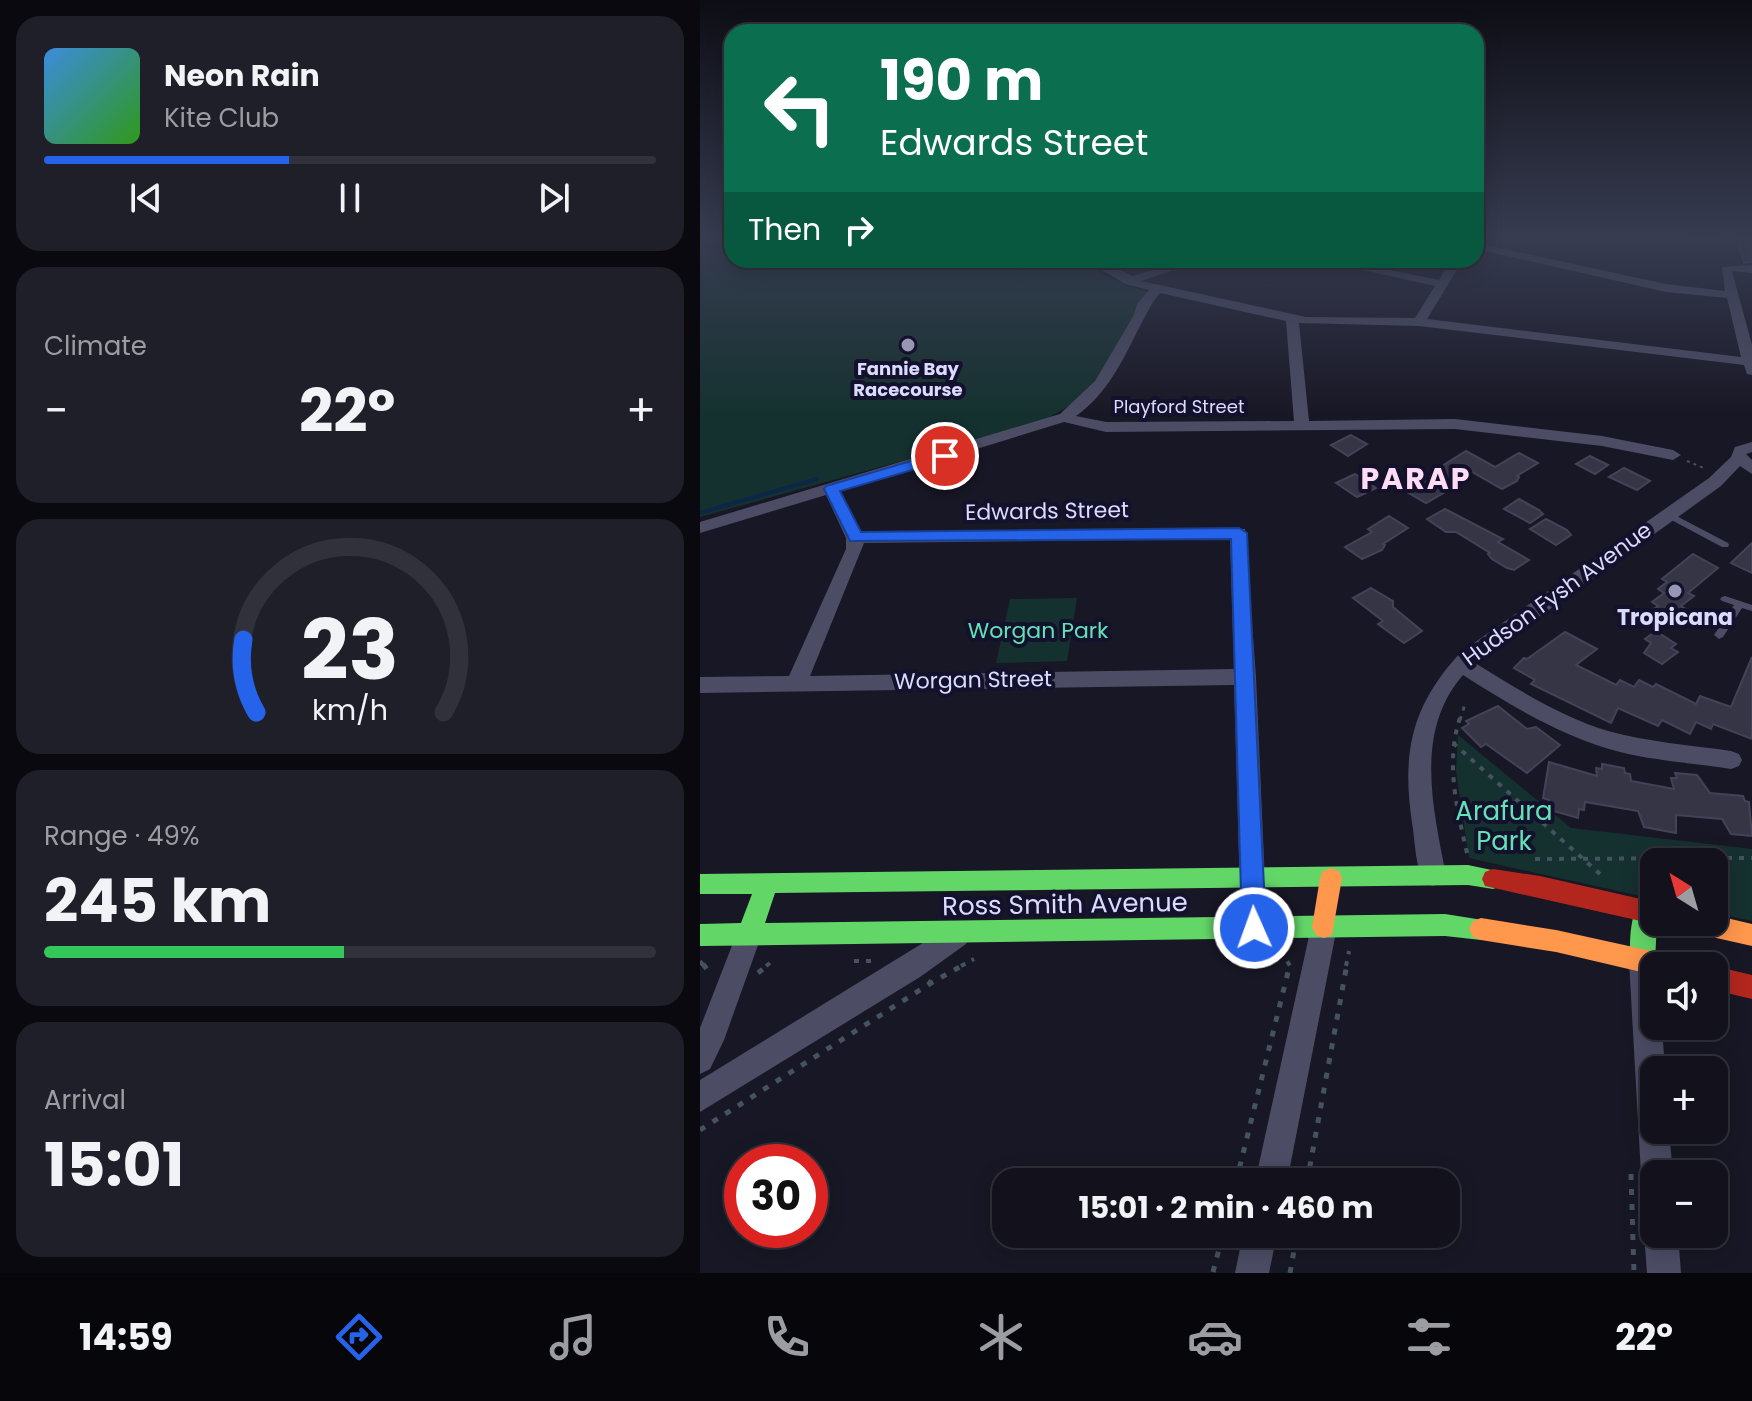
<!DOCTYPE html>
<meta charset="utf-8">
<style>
body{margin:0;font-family:Poppins,sans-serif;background:#1f1f29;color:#f1f3f6;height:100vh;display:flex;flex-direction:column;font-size:30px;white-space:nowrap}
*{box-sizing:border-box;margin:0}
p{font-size:26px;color:#9c9da3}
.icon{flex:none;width:44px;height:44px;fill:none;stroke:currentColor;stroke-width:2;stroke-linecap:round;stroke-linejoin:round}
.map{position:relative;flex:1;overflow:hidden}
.details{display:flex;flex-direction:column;gap:16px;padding:16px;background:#0a090f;width:700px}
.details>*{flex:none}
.top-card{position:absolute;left:24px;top:24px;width:760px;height:244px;border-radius:24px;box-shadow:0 4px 20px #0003,0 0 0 2px #31313b;background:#0b6e4f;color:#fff;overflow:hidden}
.needle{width:52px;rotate:323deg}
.fabs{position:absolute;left:940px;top:848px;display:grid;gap:16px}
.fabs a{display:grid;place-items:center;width:88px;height:88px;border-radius:16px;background:#12111c;box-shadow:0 4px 20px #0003,0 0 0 2px #31313b;font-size:40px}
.speed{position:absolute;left:24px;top:1144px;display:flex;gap:16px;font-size:40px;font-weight:700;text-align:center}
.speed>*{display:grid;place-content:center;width:104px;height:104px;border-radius:50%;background:#12111c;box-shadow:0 4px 20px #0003,0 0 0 2px #31313b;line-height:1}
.speed .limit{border:12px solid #d22;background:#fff;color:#111}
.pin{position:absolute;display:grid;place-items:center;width:68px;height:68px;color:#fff;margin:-34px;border:4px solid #fff;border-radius:50%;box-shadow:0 2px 8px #0007}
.me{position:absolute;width:88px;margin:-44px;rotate:358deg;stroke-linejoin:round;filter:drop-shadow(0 0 6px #0008)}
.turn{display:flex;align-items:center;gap:28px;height:168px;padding:0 24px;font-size:36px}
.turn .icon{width:104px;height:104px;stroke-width:2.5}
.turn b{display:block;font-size:56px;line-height:68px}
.then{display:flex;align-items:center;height:76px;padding:0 24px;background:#0003;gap:16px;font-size:30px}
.big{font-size:60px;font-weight:700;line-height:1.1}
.details .card{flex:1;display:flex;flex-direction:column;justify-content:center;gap:12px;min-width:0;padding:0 28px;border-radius:24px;background:#1f1f29}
.details .dial{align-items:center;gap:0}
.dial svg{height:208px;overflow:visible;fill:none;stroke:#31313b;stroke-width:7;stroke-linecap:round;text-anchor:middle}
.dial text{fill:#f1f3f6;stroke:none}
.song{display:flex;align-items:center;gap:24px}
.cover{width:96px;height:96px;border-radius:12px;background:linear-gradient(135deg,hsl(210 70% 55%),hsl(110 70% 35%))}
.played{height:8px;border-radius:4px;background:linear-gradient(90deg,#2563eb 40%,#31313b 40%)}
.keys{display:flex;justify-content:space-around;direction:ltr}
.heat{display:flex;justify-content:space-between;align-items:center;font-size:44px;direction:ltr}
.charge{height:12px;border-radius:6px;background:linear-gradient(90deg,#34c759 49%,#31313b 0)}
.trip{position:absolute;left:292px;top:1168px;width:468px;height:80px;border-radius:24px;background:#12111c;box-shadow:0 4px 20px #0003,0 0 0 2px #31313b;font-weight:700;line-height:80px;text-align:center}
.tab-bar{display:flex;height:128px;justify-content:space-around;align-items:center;background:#07070b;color:#9c9da3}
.tab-bar .icon{width:56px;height:56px}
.tab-bar .selected{color:#2563eb}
.tab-bar b{font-size:36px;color:#f1f3f6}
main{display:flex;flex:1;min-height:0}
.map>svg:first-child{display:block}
.green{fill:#15312f}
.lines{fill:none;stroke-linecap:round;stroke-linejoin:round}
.stream{stroke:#0b2647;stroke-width:4}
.building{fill:#363546;stroke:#444258;stroke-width:2}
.path-far3{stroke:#455360;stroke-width:2;stroke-dasharray:3 4;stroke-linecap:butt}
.path-far2{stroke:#455360;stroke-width:3;stroke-dasharray:4 6;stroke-linecap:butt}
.path-far1{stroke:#455360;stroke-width:4;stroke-dasharray:5 7;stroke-linecap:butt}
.path{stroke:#455360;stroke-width:5;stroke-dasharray:6 9;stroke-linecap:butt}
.lane{fill:#4c4d65;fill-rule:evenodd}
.street{fill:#4c4d65;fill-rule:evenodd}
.fast{fill:#63d668;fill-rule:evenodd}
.slow{fill:#ff974d;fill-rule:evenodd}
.jam{fill:#b3261e;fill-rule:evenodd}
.route{fill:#2563eb;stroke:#184099;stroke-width:2}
.poi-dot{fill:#9796b3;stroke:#13112b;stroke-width:3}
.labels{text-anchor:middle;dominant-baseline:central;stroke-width:8;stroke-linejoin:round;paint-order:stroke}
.far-poi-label{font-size:18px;font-weight:bold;fill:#dbdaff;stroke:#13112b}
.far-street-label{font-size:18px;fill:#dbdaff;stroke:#13112b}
.street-label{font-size:22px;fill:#dbdaff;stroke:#13112b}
.poi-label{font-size:22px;font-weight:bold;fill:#dbdaff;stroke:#13112b}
.park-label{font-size:22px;fill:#63e2b8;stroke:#13112b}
.near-park-label{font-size:26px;fill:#63e2b8;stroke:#13112b}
.near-street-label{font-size:26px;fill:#dbdaff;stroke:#13112b}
.district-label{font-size:30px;font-weight:bold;letter-spacing:2px;fill:#ffdcf5;stroke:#13112b}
</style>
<main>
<section class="details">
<div class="card">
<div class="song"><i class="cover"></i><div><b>Neon Rain</b><p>Kite Club</p></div></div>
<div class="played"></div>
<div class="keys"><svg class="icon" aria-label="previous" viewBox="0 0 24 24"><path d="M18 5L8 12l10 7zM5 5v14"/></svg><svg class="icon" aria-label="pause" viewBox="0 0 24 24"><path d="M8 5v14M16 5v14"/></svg><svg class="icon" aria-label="next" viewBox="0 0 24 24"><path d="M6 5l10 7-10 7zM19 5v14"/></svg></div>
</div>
<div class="card"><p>Climate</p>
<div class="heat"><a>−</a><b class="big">22°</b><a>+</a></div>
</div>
<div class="card dial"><svg viewBox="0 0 100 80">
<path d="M14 69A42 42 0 1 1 86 69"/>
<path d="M14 69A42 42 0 0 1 9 41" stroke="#2563eb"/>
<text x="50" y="56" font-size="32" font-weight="700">23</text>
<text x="50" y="72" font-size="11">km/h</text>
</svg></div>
<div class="card"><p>Range · 49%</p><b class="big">245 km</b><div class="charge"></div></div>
<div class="card"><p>Arrival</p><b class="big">15:01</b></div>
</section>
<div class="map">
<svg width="1052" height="1273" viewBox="0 0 1052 1273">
<rect width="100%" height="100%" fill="#181725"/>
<g class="green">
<path d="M0 238H32V260H375L425 285 449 292 385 397 339 423 0 517Z"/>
<path d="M377 598 367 661 296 663 310 599Z"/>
<path d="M758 735 871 828 1052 849V921L1014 913V862H954V899L769 858 756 771Z"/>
</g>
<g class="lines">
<path class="stream" d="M0 513 117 479"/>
</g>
<g class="building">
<path d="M1036 238H1052V262L1044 263Z"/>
<path d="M651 435 667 444 648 456 631 445Z"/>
<path d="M766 451 795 467 819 453 838 463 817 476 819 477 817 481 802 489 772 472 742 488 747 491 726 503 707 492 731 478V473Z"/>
<path d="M890 456 908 465 895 474 876 464Z"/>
<path d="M924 468 950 481 937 490 909 477Z"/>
<path d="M655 474 676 488 657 497 636 483Z"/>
<path d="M819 499 839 510 843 514 830 523 804 509Z"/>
<path d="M745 509 803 539 798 542 829 560 814 570 807 568 792 559 788 554 790 553 756 532H746L727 519Z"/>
<path d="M689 516 708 528 683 544 685 545 682 550 662 559 645 547 672 532 668 529Z"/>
<path d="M846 519 867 530 871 535 856 545 830 529Z"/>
<path d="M1052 543V573L1031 563Z"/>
<path d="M993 554 1018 568 988 593 994 596 981 606 984 608 980 612 982 613 967 625 955 617 960 613 954 609 958 606 952 602 964 593 958 589 967 582 962 579Z"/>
<path d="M671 588 693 601V607L722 631 704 643 678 624 683 621 653 598Z"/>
<path d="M956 631 976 644 971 648 978 652 962 664 944 653 951 643 945 639Z"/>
<path d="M865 632 897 649 876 665 916 685 920 680 934 687 939 680 953 687 956 684 996 704 1000 696 1031 707 1052 657V739L1013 724 1011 729 996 722 990 734 962 720 958 726 918 708 911 723 831 684 835 680 814 668 824 658 827 659Z"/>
<path d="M798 706 827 729 836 727 860 745 827 773 786 744 781 747 762 728 769 724 766 721Z"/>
<path d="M849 762 897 776 896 768 902 769V764L924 768 925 773 930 774 931 781 974 789 971 778H977L975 773 997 775 1010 793 1043 796 1045 801 1049 802 1052 836 1031 834 1022 819 976 815V833L944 827 938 811 885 802 884 810 879 809 878 818 847 809 849 800 843 798Z"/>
</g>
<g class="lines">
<path class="path-far3" d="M987 461 1006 469"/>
<path class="path-far2" d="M760 720 765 704"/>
<g class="path-far1">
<path d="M760 718C745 762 757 809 767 853"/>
<path d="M753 743 900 874"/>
<path d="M835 859 1052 858"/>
<path d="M581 951 590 966"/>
<path d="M0 961 4 966"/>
<path d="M154 961H178"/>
<path d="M66 966 74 960"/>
<path d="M261 966 274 959"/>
<path d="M646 966 649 951"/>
</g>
<g class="path">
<path d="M3 964 12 976"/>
<path d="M58 973 69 964"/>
<path d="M228 981 231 983 265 964"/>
<path d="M0 1130 231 983"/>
<path d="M931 1174 934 1273"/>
<path d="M536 1182 590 964"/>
<path d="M607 1182 647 964"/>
<path d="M513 1272 523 1234"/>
<path d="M590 1273 597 1234"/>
</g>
<g class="lane">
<path d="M967 511 1028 543 1029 545 1028 547H1022L964 516 963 514 964 512Z"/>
<path d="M1025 596 1052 605V611L1042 608 1023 637 1019 639 1014 635 1034 605 1022 601 1020 599 1022 597Z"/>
</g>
<g class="street">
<path d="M982 238H1019L1021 240 1015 243Z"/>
<path d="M776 243 966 284 1025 291 1022 267 1052 265V273L1032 271 1052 345V375L1047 374 1044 365 719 326 599 323 609 421 755 419 902 436 973 450 981 455 973 460 902 446 755 429 406 432 364 422 140 491 161 532 545 529 556 677 567 928 563 937 554 940 545 937 541 928 534 685 0 693V677L89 676 146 549V538L126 495 0 533V522L360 414 395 381 434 315 437 304 449 290 425 284 386 260H401L432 276 485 260H503L441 281 606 317 715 318 735 286 618 260H641L739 280 751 260H763L727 319 1041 357 1027 298 966 292 776 249ZM460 293 586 321 594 421 406 422 376 416C406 395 422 362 438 330 446 316 450 304 460 293ZM530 539 534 669 110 676 164 543Z"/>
<path d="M1052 442V452L1046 454 1052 460V474L1040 466 1021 486 775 663C817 689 860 716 908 731 948 742 990 745 1031 751L1039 754 1042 760 1039 766 1031 769C994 763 956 761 920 752 863 737 813 707 763 675 714 731 733 809 746 875L742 883 733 886 724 883C716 867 715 846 713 829 701 755 710 707 761 652L1009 478 1031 457 1035 447Z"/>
<path d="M624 915 633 918 637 927 587 1182H555L611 927 615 918Z"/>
<path d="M49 922 58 925 62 934 24 1040 10 1069 0 1074V1028L40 925Z"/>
<path d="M257 922 266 926 270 935 266 944 220 977 0 1112V1080Z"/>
<path d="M943 948 953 952 957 961 954 1026H962L965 1070H954V1130H969L973 1174H954V1189L946 1185 941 1174 929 961 933 952Z"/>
<path d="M954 1220V1234H978L981 1273H947L944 1234 949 1222Z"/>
<path d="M543 1234H577L569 1273H535Z"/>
</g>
<g class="fast">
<path d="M768 865 801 872 804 879 801 886 793 889 768 885 75 893 65 923 745 914 789 921 793 929 789 937 781 940 745 936 0 946V924L41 923 52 894H0V874Z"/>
<path d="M946 900 954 903V922H957L955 961 952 969 943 973 934 969C927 953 930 919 938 903Z"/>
</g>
<g class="slow">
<path d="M631 868 639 871 642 878 632 935 624 938 616 935 612 927 620 878 623 871Z"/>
<path d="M1014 915 1052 924V946L994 933 986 930 982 922H1014Z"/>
<path d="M781 918 856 930 965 954 974 958 977 966H954V975L856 952 781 940 773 937 769 929 773 921Z"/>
</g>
<g class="jam">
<path d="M793 869 840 876 954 902V922H959L954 924 785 886 782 879 785 872Z"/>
<path d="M1014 966 1052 975V999L1014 990Z"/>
</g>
</g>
<linearGradient id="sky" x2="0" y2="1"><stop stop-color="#0d0d14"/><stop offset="0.57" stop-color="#373c51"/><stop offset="1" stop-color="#373c51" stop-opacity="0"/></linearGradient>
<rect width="1052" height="416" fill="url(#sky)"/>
<path class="route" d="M245 451 252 456 250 459 140 491 161 532 539 528 547 533 566 928 563 936 554 939 545 936 542 928 531 539 150 541 124 489 126 486Z"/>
<g class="poi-dot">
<circle cx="208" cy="345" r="8"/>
<circle cx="975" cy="591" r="8"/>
</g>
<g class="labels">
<g class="far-poi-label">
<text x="208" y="368">Fannie Bay<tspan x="208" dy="21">Racecourse</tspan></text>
</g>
<g class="far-street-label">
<text x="479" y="406">Playford Street</text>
</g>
<g class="street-label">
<text transform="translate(347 511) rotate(-1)">Edwards Street</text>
<text transform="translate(857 594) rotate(-36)">Hudson Fysh Avenue</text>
<text transform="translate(273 680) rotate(-1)">Worgan Street</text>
</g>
<g class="poi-label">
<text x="975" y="617">Tropicana</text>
</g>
<g class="park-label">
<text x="338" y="630">Worgan Park</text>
</g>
<g class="near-park-label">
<text x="804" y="811">Arafura<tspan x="804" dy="30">Park</tspan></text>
</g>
<g class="near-street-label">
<text transform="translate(365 904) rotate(-1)">Ross Smith Avenue</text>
</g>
<g class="district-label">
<text x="716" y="478">PARAP</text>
</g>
</g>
</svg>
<div class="fabs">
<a><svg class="needle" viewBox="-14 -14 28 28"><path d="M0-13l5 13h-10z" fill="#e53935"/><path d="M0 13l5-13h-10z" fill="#9c9da3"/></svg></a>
<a><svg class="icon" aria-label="sound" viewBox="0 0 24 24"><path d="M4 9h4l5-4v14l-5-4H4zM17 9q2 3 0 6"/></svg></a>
<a>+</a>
<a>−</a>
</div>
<div class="speed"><div class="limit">30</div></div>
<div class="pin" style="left:245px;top:456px;background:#d93025"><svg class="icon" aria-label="arrive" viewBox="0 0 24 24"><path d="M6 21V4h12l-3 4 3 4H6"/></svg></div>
<svg class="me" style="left:554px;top:928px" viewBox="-20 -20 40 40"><circle r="17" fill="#2563eb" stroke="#fff" stroke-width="3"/><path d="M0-11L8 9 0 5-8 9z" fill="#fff"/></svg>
<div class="trip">15:01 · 2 min · 460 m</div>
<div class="top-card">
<div class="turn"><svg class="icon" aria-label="left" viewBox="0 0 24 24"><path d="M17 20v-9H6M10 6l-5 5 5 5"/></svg><div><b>190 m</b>Edwards Street</div></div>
<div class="then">Then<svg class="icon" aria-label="right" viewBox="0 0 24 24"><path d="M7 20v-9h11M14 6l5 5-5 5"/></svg></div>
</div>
</div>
</main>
<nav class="tab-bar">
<b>14:59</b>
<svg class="icon selected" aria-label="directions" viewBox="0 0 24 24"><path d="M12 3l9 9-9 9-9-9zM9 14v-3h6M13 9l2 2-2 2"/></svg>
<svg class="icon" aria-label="music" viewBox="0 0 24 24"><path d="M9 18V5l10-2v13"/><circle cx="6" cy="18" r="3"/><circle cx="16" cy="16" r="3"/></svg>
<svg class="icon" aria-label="phone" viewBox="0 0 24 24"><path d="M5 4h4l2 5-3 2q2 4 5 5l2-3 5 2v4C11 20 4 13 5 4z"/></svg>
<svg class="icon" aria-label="climate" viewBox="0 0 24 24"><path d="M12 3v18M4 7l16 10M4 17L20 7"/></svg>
<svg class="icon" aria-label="car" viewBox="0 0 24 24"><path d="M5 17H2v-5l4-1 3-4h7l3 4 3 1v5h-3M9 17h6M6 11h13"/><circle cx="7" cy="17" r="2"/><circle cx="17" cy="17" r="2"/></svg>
<svg class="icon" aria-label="filters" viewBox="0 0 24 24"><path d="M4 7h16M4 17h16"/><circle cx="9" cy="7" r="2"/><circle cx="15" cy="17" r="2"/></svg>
<b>22°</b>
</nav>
